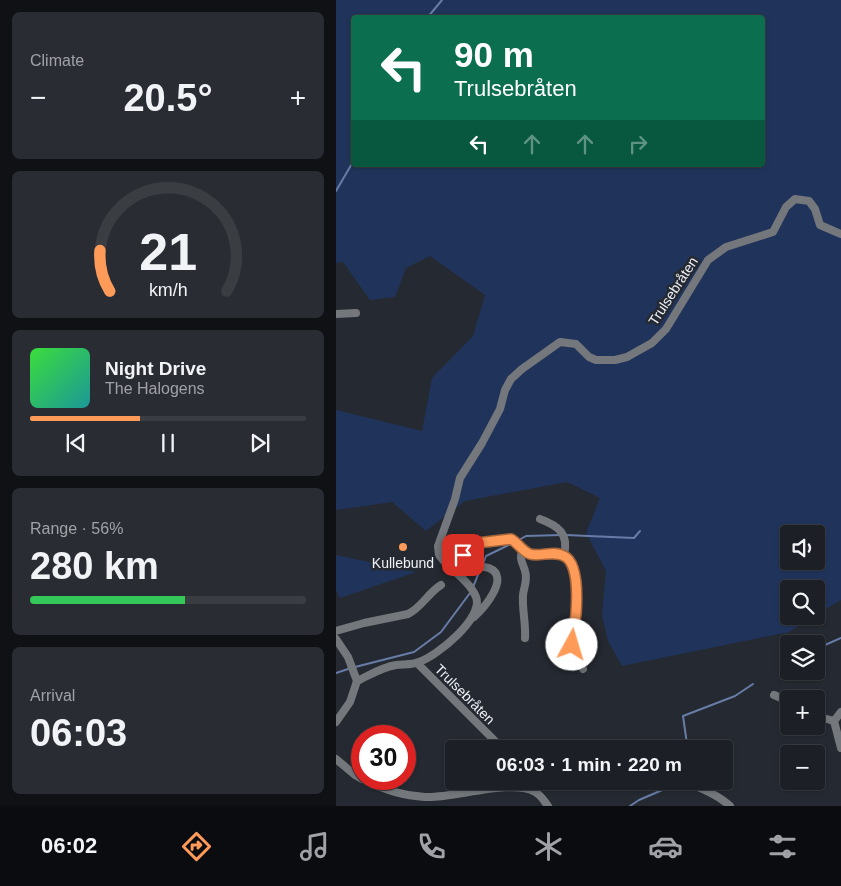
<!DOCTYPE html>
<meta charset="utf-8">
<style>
body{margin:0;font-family:Helvetica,sans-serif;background:#292c32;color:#f1f3f6;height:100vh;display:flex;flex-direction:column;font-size:19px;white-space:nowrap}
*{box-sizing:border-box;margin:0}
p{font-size:16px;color:#a0a2a7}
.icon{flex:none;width:28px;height:28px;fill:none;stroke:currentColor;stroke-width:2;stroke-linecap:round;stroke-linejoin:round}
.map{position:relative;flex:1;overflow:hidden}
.side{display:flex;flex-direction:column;gap:12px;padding:12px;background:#0f1114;width:336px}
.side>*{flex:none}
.banner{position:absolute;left:15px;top:15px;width:414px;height:152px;border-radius:5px;box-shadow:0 1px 4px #0004,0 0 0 1px #3a3d42;background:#0b6e4f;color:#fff;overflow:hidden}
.tools{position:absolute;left:444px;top:525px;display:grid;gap:10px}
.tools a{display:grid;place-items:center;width:45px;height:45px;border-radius:5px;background:#1c1f25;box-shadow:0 1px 4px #0004,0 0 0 1px #3a3d42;font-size:25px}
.speed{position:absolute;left:15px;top:725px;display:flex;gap:10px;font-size:25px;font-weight:700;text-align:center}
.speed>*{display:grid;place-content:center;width:65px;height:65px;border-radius:50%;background:#1c1f25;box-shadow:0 1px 4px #0004,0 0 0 1px #3a3d42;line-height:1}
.speed .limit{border:8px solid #d22;background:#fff;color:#111}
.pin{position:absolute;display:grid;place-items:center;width:42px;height:42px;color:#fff;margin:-21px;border-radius:10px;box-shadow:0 2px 8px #0006}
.me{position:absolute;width:55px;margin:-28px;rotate:6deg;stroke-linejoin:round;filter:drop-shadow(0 0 4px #0008)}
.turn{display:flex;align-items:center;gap:18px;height:105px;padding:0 20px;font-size:22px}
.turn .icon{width:65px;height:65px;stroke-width:2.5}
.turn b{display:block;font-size:35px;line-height:42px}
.lanes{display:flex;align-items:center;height:48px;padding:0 20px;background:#0003;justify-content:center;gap:25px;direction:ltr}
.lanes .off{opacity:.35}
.big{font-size:38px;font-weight:700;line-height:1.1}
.side .card{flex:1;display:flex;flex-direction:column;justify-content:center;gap:8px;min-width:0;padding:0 18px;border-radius:8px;background:#292c32}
.side .dial{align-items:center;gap:0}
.dial svg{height:130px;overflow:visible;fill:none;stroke:#3a3d42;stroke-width:7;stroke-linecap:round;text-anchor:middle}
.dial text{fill:#f1f3f6;stroke:none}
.song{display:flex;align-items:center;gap:15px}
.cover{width:60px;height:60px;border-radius:8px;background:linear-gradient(135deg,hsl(120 70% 55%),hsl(180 70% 35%))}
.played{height:5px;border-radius:2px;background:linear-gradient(90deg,#fe9b59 40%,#3a3d42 40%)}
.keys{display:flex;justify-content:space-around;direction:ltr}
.heat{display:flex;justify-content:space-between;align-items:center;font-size:28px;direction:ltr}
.charge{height:8px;border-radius:4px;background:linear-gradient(90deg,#34c759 56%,#3a3d42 0)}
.trip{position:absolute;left:109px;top:740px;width:288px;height:50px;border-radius:5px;background:#1c1f25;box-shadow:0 1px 4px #0004,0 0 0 1px #3a3d42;font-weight:700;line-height:50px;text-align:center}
.tab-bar{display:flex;height:80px;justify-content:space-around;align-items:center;background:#0b0c0f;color:#a0a2a7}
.tab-bar .icon{width:35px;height:35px}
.tab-bar .active{color:#fe9b59}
.tab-bar b{font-size:22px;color:#f1f3f6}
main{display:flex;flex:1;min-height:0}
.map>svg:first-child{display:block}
.green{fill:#20345b;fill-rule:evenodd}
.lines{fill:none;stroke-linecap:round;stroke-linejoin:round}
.stream{stroke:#677ca6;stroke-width:2}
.minor{stroke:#74777b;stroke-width:8}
.route-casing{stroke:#a5653a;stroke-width:12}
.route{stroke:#fe9b59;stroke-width:9}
.poi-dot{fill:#fe9b59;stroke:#252931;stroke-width:2}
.labels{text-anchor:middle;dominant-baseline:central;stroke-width:5;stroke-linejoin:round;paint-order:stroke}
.street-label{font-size:14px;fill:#eef1f6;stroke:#252931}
.poi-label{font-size:14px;fill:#eef1f6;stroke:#252931}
</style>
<main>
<section class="side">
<div class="card"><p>Climate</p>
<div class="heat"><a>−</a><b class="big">20.5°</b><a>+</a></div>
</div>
<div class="card dial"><svg viewBox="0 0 100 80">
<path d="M14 69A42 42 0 1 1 86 69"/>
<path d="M14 69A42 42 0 0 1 8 44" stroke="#fe9b59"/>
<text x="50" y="56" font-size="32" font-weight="700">21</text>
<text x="50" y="72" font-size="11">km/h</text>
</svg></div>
<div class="card">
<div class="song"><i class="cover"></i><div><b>Night Drive</b><p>The Halogens</p></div></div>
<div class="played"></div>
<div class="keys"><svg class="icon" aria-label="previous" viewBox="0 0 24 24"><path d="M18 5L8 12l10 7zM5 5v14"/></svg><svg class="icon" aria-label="pause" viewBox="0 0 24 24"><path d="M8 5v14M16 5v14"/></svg><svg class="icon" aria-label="next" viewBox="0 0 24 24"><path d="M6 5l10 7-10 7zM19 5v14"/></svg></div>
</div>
<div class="card"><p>Range · 56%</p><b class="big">280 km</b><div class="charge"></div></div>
<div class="card"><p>Arrival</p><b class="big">06:03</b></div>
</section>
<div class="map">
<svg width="505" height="806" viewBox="0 0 505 806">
<rect width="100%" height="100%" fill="#252931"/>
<g class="green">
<path d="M0 0H505V600L480 615V589H452V616H478L453 632 286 666 272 641 266 615 270 571 250 533 264 498 231 482 129 501 90 531 56 502 0 510V410L86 431 96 378 137 336 149 295 94 256 70 268 59 297 34 300 7 262 0 263ZM18 18H426V165H18ZM452 534H480V561H452Z"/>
<path d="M0 555 80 572 4 598 0 590Z"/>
</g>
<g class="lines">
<g class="stream">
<path d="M91 18 106 0"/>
<path d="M0 191 18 160"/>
<path d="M230 535 298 538 304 531"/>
<path d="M181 541 190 536 225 535"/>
<path d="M147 564 150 556 177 543"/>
<path d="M137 587 144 570"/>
<path d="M480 649 505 638"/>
<path d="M19 667 78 652 105 632 134 593"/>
<path d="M0 673 15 668"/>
<path d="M348 749 351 744 347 716 399 696 417 684"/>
<path d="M294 806 303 800 338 785 340 781"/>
</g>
<g class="minor">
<path d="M0 314 20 313"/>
<path d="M204 519C223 526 233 534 228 555"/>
<path d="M187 549C182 558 187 563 189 571 192 580 188 586 187 595 186 609 190 624 189 638"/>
<path d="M138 617C148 608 175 577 153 568 145 565 138 569 130 564L127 555V551L131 546 137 544 156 543 167 539H175L191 553 198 555 224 554 234 559 239 569 240 613 235 639 240 655 247 669"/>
<path d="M0 631 28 623 72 614C85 608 92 593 105 585"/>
<path d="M0 639 12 657 21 681"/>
<path d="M81 663 160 742"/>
<path d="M438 695 452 701"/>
<path d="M505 712 498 721 505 748"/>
<path d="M480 716 498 721"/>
<path d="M0 722 14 702 21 681C34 675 46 667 60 665 68 664 76 665 83 662 101 656 148 618 140 597 134 582 117 571 107 560L103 555 102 546 119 499 124 478 146 443 164 409 169 390 175 379 186 369 224 342 240 344 253 357 260 360H279L291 357 316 343 330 329 372 260 390 247 437 232 450 207 459 199 473 201 479 209 484 225 505 234"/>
<path d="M0 759 19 775 26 779"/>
<path d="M27 779C46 789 66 796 89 797 116 799 177 778 199 792 205 795 208 801 212 806"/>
<path d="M347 781C364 788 381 794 394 806"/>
</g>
</g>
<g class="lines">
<g class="route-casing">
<path id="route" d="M127 555 128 549 133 544 175 539C182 543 186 551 194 554 204 557 218 550 228 556 243 563 241 600 240 614 239 625 234 634 236 645"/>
</g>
<use href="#route" class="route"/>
</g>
<circle class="poi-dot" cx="67" cy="547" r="5"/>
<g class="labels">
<g class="street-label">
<text transform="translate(337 291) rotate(-57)">Trulsebråten</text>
<text transform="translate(129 694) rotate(45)">Trulsebråten</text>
</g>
<g class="poi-label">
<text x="67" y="563">Kullebund</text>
</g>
</g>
</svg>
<div class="tools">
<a><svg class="icon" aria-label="sound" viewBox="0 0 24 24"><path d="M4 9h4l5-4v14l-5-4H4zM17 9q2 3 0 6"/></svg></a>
<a><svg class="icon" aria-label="search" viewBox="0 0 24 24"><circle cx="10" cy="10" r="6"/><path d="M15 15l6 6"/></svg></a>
<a><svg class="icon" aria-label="layers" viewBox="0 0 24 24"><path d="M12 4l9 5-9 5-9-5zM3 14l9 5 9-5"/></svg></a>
<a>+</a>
<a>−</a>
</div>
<div class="speed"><div class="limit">30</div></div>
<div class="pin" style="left:127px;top:555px;background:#d93025"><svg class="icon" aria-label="arrive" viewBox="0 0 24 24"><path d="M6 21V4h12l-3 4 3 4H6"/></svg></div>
<svg class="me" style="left:236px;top:645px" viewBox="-20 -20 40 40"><circle r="19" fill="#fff"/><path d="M0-13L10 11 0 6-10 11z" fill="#fe9b59"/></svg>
<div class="trip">06:03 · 1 min · 220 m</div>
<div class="banner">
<div class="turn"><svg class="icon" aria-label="left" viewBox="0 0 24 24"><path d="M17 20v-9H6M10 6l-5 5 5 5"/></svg><div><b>90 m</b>Trulsebråten</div></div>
<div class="lanes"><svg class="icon" aria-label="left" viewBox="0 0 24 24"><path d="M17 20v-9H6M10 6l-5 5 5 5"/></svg><svg class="icon off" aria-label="ahead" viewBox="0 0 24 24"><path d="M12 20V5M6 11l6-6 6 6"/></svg><svg class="icon off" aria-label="ahead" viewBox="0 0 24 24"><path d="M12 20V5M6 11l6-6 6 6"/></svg><svg class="icon off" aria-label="right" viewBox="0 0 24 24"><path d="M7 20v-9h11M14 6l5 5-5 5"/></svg></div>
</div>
</div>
</main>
<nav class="tab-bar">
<b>06:02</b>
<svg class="icon active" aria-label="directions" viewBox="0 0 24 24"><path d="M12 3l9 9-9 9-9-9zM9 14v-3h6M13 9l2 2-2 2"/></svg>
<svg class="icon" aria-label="music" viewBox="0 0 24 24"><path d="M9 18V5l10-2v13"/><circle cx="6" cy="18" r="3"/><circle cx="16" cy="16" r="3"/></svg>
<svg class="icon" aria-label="phone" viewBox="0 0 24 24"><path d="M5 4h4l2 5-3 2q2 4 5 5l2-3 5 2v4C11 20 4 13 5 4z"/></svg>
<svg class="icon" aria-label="climate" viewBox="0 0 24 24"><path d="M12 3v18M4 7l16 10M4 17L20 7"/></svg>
<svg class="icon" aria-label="car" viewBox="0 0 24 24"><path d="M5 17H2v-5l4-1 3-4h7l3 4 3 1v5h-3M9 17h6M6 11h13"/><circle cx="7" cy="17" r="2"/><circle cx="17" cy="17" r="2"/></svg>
<svg class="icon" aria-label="filters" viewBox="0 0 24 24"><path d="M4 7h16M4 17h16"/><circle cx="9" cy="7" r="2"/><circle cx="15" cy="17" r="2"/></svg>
</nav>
